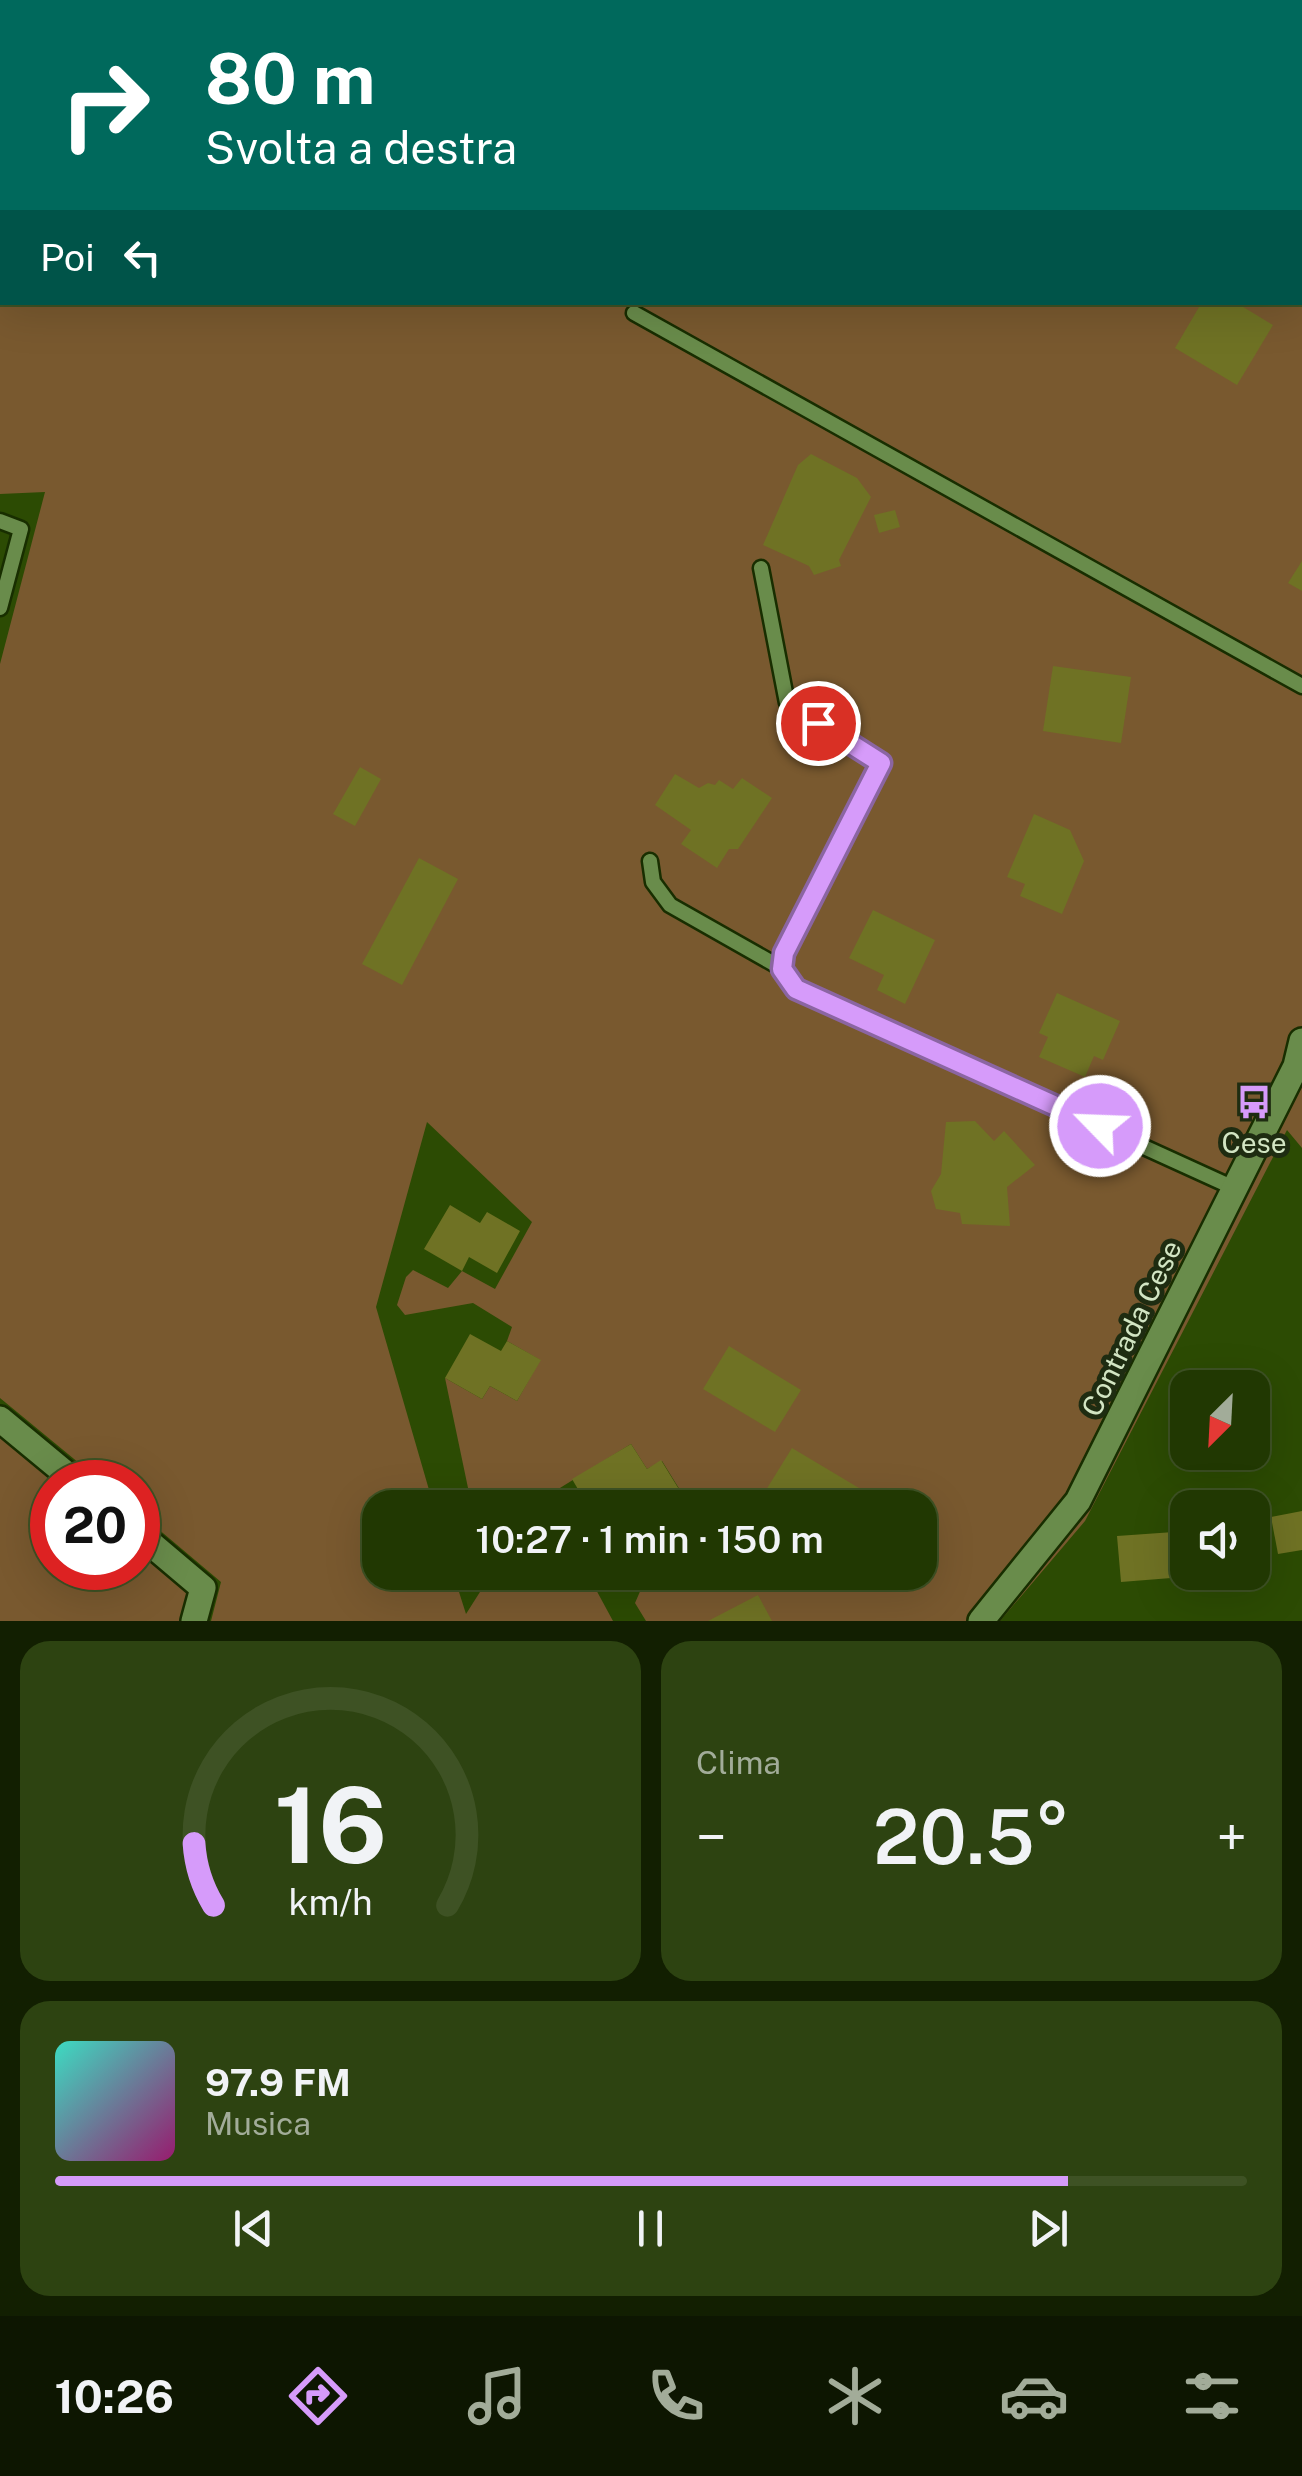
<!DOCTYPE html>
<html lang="it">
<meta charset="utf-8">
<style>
body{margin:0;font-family:"Public Sans",sans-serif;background:#2d4311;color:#f1f3f6;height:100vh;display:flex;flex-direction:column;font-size:38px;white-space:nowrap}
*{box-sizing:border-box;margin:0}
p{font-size:32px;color:#a2ac99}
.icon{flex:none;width:55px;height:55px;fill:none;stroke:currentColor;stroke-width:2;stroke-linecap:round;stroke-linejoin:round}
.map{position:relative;height:1621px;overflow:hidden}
.drawer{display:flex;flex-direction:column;gap:20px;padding:20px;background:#121f01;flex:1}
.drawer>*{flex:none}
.hud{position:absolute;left:0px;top:0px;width:1302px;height:305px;box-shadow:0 10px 40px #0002,0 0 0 2px #3e5224;background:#00695c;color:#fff;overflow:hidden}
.needle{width:65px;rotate:204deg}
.buttons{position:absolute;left:1170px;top:1370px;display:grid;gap:20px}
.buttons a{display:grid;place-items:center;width:100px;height:100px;border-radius:20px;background:#213802;box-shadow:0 10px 40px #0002,0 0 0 2px #3e5224;font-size:50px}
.speed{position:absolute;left:30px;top:1460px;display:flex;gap:20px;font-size:50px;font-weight:700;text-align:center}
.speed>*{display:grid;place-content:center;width:130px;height:130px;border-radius:50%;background:#213802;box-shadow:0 10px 40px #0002,0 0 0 2px #3e5224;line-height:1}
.speed .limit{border:15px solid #d22;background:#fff;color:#111}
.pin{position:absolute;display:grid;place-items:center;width:85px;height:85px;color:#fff;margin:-42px;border:5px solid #fff;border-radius:50%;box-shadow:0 2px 10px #0007}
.me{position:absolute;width:110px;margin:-55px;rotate:294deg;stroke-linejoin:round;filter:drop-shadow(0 0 8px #0008)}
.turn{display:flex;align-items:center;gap:35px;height:210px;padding:0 40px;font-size:45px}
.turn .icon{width:130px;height:130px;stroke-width:2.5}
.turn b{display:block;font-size:70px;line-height:85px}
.then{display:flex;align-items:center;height:95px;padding:0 40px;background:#0003;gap:20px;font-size:38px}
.big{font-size:75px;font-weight:600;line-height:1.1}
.drawer .card{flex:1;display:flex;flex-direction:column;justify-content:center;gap:15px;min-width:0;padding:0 35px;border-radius:30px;background:#2d4311}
.drawer .dial{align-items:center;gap:0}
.dial svg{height:260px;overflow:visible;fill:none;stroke:#3e5224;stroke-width:7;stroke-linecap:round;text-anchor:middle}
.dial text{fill:#f1f3f6;stroke:none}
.song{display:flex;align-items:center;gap:30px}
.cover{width:120px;height:120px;border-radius:15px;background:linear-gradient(135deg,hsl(170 70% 55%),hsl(320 70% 35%))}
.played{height:10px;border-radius:5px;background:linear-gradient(90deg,#d69bfa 85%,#3e5224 85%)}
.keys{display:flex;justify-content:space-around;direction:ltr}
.heat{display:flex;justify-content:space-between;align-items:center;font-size:55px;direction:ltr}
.drawer .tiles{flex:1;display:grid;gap:20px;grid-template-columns:1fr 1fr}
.card:last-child{grid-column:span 2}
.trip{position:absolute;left:362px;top:1490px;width:575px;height:100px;border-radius:30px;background:#213802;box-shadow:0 10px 40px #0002,0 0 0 2px #3e5224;font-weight:600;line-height:100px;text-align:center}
.tabs{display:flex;height:160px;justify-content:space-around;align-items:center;background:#0d1601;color:#a2ac99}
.tabs .icon{width:70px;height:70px}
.tabs .selected{color:#d69bfa}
.tabs b{font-size:45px;color:#f1f3f6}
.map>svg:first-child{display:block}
.green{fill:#79592f}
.building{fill:#6f7224}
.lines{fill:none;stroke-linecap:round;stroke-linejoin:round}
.lane-casing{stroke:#182e00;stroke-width:19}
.street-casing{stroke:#182e00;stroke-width:30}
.lane{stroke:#698c4b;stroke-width:14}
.street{stroke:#698c4b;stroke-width:25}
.route-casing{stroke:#8b65a2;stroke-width:25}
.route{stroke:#d69bfa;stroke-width:18}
.labels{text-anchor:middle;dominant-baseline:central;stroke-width:10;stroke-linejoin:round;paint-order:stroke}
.poi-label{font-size:28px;fill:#d2e5c3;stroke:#1e2c11}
.street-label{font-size:28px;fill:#d2e5c3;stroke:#1e2c11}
</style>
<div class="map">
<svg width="1302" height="1621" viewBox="0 0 1302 1621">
<rect width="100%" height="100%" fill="#2c4b03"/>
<g class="green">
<path d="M86 0H1302V1148L1287 1130 1085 1521 1000 1621H646L635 1603 648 1573 920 1572V1508L683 1507 688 1503 662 1461 647 1469 631 1444 547 1496 553 1507H472L445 1378 482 1399 490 1386 517 1401 540 1360 507 1341 512 1327 473 1303 405 1315 397 1305 406 1277 413 1270 448 1288 462 1271 495 1289 532 1222 427 1122 376 1307 434 1507 380 1508V1572L453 1573 466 1614 492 1573H587L613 1621H211L221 1582 138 1512V1482H102L0 1398V664L45 492 0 494V196L2 302H1300V2Z"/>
<path d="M0 1436 59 1482H52V1568H138V1544L182 1579 188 1597 181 1621H0Z"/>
</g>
<g class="building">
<path d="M1202 302H1235L1273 325 1237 385 1175 348Z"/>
<path d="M811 454 857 478 871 497 839 560 841 566 814 575 809 566 763 545 798 465Z"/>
<path d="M895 510 900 527 879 533 874 515Z"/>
<path d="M1302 561V591L1288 583Z"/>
<path d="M1053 666 1131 677 1121 743 1043 731Z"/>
<path d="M360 767 381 779 355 826 333 814Z"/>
<path d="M675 774 699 788 708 783 715 785 719 780 733 789 742 778 772 798 738 849H729L717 868 681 844 691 830 655 805Z"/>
<path d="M1034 814 1070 830 1084 861 1062 914 1020 896 1025 884 1007 877Z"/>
<path d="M419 858 458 879 402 985 362 964Z"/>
<path d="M873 910 935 940 905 1004 877 990 884 975 849 958Z"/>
<path d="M1057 993 1120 1021 1103 1060 1094 1056 1085 1077 1039 1057 1048 1037 1039 1033Z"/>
<path d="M975 1121 994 1141 1004 1131 1035 1165 1007 1187 1010 1226 962 1224 960 1213 936 1209 931 1191 941 1174 946 1122Z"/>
<path d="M450 1205 480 1223 487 1212 520 1231 497 1273 469 1257 462 1271 424 1249Z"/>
<path d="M470 1334 501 1351 507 1341 541 1360 517 1401 490 1386 482 1399 445 1378Z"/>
<path d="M729 1346 801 1390 775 1432 703 1389Z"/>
<path d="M631 1444 647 1469 661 1460 688 1504 683 1508H589L572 1479Z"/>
<path d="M792 1448 864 1491 854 1508H795L766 1490Z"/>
<path d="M1302 1511V1550L1278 1554 1271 1517Z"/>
<path d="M1188 1531V1572H1209V1575L1121 1582 1117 1536Z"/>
<path d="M758 1595 772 1621H708Z"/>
</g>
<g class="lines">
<g class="lane-casing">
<g id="lane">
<path d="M634 313 1302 686"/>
<path d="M0 521 21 529 0 608"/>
<path d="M761 568 787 703 881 763 784 953 783 969 797 989 1234 1188"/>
<path d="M650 861 653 882 670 905 783 969"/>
</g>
</g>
<g class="street-casing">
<g id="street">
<path d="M14 0 25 2"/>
<path d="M0 1419 76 1482"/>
<path d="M138 1533 203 1588 194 1621"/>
<path d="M981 1621 1078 1501 1296 1066 1302 1041"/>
</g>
</g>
<use href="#lane" class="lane"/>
<use href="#street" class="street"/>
</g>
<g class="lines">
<g class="route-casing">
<path id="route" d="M818 723 881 763 784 953 782 969 796 989 1100 1126"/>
</g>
<use href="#route" class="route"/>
</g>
<defs>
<g id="bus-bare" transform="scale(2.7)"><path d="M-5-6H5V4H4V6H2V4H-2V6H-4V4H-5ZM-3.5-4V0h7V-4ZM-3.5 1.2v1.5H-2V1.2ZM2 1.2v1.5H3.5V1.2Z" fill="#d69bfa" stroke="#1e2c11" stroke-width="2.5" paint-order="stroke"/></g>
</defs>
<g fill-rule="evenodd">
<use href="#bus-bare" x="1254" y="1102"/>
</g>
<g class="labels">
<g class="poi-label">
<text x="1254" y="1142">Cese</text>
</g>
<g class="street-label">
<text transform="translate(1131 1328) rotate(-64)">Contrada Cese</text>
</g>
</g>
</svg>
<div class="buttons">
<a><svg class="needle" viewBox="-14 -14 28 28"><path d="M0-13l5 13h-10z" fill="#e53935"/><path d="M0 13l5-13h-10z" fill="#a2ac99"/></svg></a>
<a><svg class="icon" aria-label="sound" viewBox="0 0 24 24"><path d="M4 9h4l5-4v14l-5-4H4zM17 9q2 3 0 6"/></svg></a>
</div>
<div class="speed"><div class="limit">20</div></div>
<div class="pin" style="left:818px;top:723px;background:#d93025"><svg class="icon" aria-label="arrive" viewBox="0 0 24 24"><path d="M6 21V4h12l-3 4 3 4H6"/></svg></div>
<svg class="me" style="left:1100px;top:1126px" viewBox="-20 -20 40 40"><circle r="17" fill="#d69bfa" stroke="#fff" stroke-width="3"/><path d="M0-11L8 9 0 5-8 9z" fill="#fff"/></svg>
<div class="trip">10:27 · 1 min · 150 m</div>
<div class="hud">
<div class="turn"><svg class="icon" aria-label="right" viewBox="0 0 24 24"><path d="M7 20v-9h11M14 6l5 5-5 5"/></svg><div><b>80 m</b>Svolta a destra</div></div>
<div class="then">Poi<svg class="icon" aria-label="left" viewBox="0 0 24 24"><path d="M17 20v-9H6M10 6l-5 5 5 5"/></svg></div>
</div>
</div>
<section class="drawer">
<div class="tiles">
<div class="card dial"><svg viewBox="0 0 100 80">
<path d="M14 69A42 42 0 1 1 86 69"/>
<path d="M14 69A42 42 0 0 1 8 50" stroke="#d69bfa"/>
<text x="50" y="56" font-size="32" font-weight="700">16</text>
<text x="50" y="72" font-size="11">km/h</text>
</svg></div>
<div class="card"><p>Clima</p>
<div class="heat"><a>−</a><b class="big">20.5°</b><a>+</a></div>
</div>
<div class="card">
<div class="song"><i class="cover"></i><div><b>97.9 FM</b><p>Musica</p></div></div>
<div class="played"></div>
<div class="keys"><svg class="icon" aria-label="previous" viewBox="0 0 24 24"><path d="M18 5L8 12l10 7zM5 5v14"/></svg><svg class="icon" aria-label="pause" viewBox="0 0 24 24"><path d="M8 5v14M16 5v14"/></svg><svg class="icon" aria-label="next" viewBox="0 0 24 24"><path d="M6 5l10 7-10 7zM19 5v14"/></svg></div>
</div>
</div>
</section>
<nav class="tabs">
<b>10:26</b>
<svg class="icon selected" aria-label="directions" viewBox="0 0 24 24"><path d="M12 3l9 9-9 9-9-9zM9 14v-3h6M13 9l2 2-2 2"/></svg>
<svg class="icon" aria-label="music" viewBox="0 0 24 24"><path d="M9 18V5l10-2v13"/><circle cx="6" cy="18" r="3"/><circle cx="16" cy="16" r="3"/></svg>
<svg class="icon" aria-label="phone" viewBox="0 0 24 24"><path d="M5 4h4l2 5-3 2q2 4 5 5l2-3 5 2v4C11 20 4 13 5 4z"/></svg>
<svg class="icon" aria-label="climate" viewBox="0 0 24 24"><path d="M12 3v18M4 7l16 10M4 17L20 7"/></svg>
<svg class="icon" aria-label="car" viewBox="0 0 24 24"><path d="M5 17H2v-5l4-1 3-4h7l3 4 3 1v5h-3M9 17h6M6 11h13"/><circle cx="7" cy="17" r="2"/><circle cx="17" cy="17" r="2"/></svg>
<svg class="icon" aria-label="filters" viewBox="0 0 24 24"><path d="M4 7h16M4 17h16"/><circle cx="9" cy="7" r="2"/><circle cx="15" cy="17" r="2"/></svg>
</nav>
